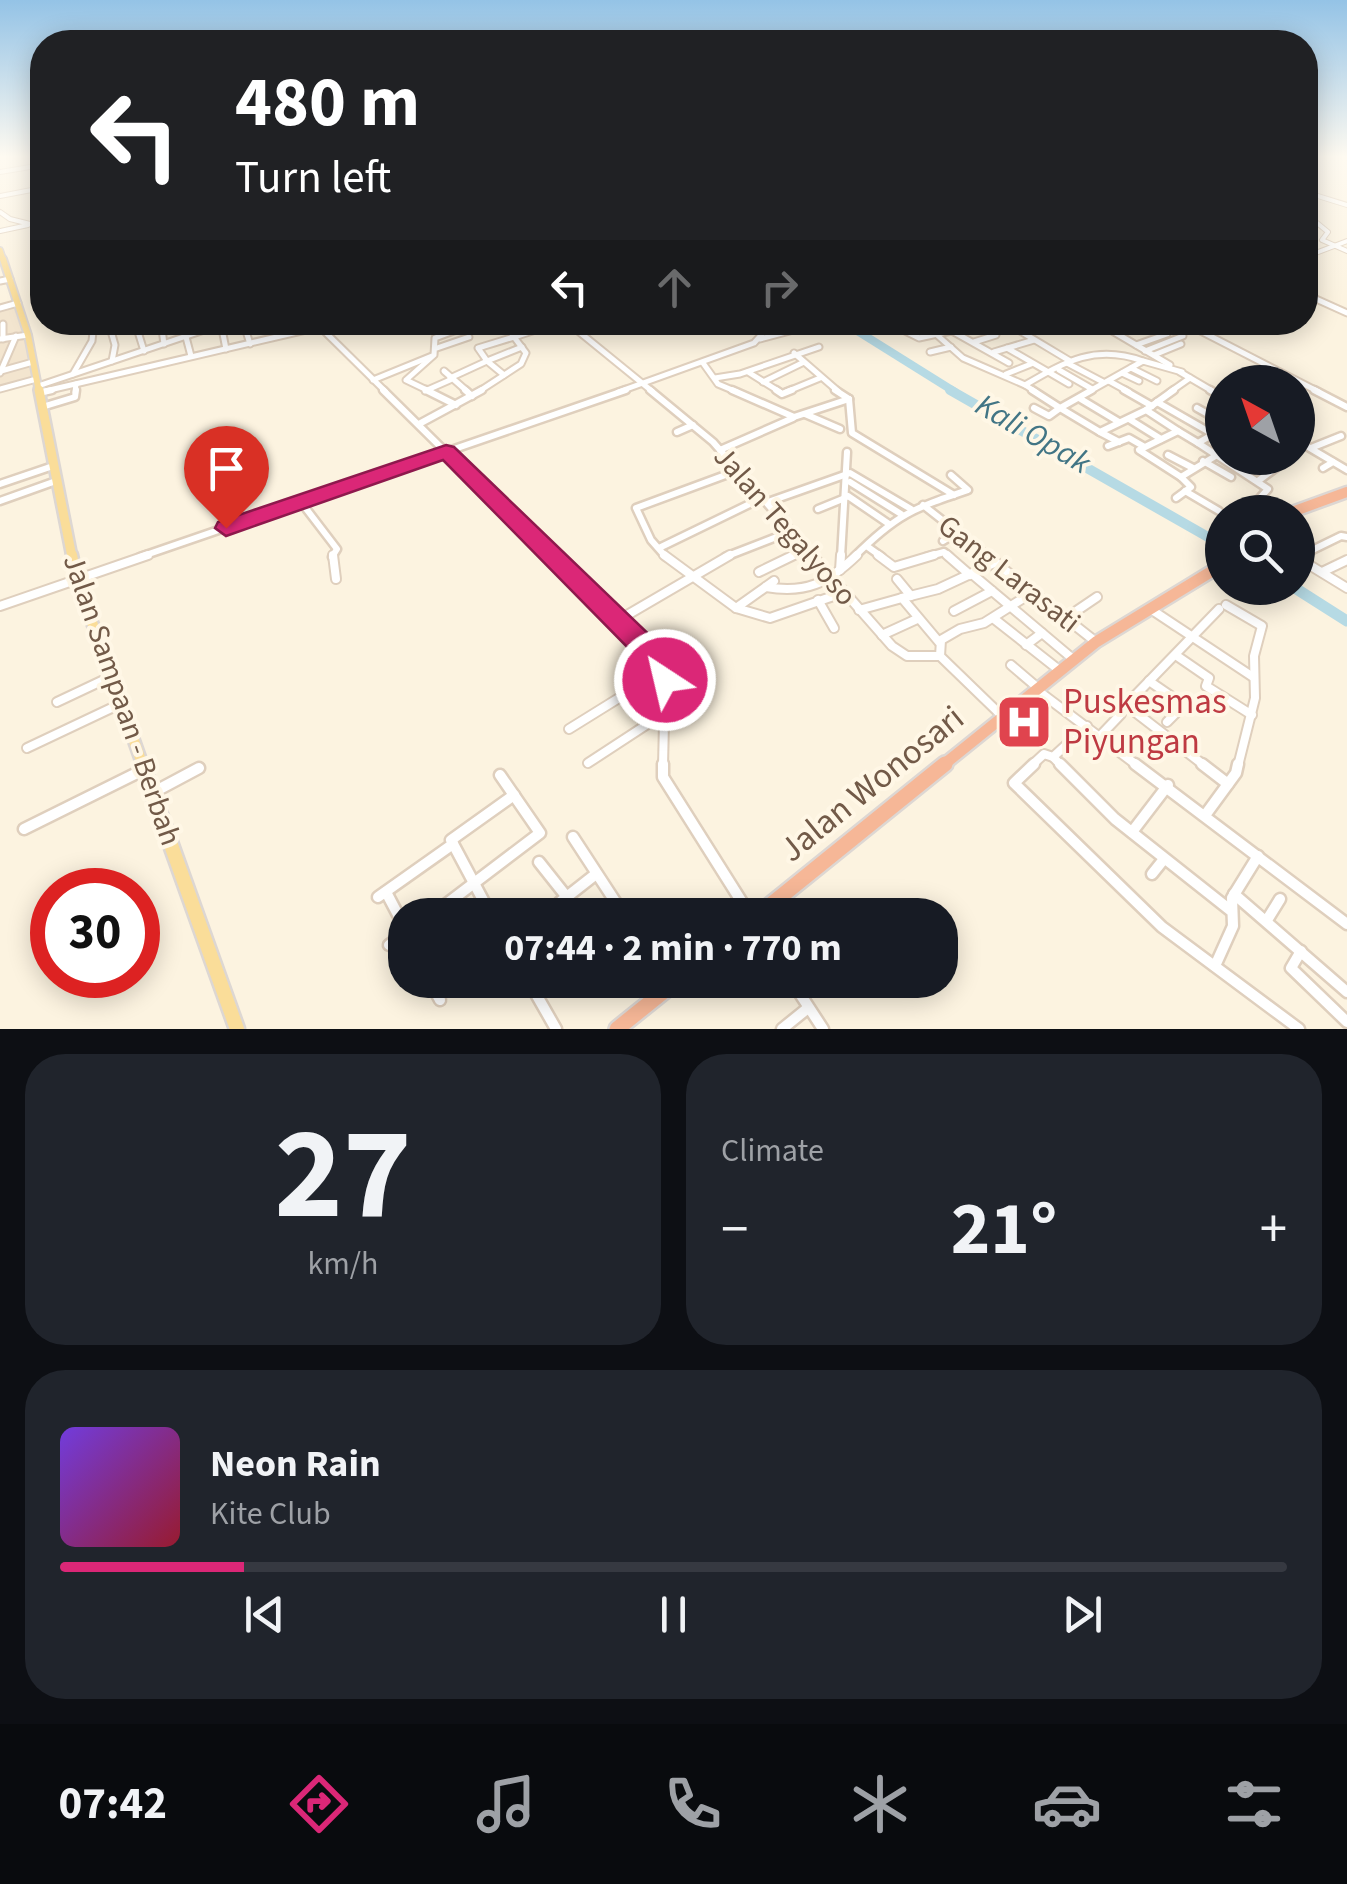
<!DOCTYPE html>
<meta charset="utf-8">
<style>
body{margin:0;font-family:"Source Sans 3",sans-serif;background:#20242c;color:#f1f3f6;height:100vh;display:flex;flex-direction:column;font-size:38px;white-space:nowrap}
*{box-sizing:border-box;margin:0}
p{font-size:32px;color:#9ea1a6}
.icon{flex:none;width:55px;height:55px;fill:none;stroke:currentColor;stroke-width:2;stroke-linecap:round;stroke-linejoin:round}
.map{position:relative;height:1029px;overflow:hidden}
.drawer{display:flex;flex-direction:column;gap:25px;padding:25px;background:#0d0f14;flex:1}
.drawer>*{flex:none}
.top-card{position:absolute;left:30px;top:30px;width:1288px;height:305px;border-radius:40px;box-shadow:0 5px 25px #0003;background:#202124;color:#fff;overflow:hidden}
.needle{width:65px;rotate:320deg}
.buttons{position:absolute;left:1205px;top:365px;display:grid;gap:20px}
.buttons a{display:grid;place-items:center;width:110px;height:110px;border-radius:50%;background:#171b24;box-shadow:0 5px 25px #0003;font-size:50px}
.speed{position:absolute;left:30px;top:868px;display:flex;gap:20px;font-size:50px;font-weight:700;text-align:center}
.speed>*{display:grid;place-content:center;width:130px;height:130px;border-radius:50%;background:#171b24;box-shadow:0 5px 25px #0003;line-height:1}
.speed .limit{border:15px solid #d22;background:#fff;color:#111}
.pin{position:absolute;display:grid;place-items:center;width:85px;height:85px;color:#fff;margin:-102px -42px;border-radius:50% 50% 50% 0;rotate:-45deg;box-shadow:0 0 10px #0007}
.pin .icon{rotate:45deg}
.me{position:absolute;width:110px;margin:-55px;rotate:325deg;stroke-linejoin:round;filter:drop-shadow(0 0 8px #0008)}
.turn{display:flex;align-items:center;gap:35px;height:210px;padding:0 40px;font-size:45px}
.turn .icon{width:130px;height:130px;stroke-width:2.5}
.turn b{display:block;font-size:70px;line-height:85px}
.lanes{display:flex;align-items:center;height:95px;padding:0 40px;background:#0003;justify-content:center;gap:50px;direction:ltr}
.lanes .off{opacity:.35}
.big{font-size:75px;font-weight:700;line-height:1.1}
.drawer .tile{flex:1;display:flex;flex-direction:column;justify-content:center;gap:15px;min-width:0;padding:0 35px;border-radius:40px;background:#20242c}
.drawer .dial{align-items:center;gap:0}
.dial b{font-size:130px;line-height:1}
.song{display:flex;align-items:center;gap:30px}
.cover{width:120px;height:120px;border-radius:15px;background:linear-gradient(135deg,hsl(260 70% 55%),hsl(350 70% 35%))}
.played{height:10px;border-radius:5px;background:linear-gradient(90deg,#db2777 15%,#363941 15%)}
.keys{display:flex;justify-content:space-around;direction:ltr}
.heat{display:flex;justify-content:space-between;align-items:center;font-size:55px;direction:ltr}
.drawer .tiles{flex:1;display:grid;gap:25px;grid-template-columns:1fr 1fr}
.tile:last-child{grid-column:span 2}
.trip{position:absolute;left:388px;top:898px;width:570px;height:100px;border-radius:40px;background:#171b24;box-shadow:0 5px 25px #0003;font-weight:700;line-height:100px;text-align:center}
.tab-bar{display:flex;height:160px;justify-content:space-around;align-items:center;background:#090b0e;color:#9ea1a6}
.tab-bar .icon{width:70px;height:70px}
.tab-bar .current{color:#db2777}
.tab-bar b{font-size:45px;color:#f1f3f6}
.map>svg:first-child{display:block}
.residential{fill:#f3e5cf}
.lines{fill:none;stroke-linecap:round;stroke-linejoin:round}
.river-far2{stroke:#b6dae4;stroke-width:8}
.river-far1{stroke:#b6dae4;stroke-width:10}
.river{stroke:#b6dae4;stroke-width:11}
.minor-far4-casing{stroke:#dfcfbd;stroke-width:6}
.minor-far3-casing{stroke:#dfcfbd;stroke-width:9}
.minor-far2-casing{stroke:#dfcfbd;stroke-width:11}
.minor-far1-casing{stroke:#dfcfbd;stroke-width:12}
.minor-casing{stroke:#dfcfbd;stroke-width:15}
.major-far4-casing{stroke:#ddd7d3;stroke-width:8}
.major-far3-casing{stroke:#ddd7d3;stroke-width:10}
.major-far2-casing{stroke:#ddd7d3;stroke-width:14}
.major-far1-casing{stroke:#ddd7d3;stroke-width:15}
.major-casing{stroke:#ddd7d3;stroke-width:19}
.highway-far2-casing{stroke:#ddd7d3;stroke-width:15}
.highway-far1-casing{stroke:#ddd7d3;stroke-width:16}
.highway-casing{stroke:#ddd7d3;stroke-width:20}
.minor-far4{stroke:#fff;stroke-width:4}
.minor-far3{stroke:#fff;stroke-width:5}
.minor-far2{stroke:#fff;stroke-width:6}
.minor-far1{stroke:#fff;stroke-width:8}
.minor{stroke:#fff;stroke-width:10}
.major-far4{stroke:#fadd99;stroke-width:5}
.major-far3{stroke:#fadd99;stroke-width:6}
.major-far2{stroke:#fadd99;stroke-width:9}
.major-far1{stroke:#fadd99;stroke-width:10}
.major{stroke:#fadd99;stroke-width:14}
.highway-far2{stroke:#f6b797;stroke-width:10}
.highway-far1{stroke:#f6b797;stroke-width:11}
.highway{stroke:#f6b797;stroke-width:15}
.route{fill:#db2777;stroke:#8e194d;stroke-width:2.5}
.labels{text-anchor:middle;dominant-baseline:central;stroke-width:8;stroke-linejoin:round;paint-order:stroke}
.street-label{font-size:30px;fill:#725a48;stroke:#fff7e6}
.water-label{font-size:32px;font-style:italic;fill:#427585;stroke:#fff7e6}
.near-health-label{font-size:35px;fill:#be3a42;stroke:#fff7e6;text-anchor:start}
.near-street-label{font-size:35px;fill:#725a48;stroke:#fff7e6}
</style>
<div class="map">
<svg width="1347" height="1029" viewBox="0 0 1347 1029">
<rect width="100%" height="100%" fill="#fcf3e0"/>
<path class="residential" d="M18 300 33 380 0 388V305Z"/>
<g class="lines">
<path class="river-far2" d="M843 322 955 392"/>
<path class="river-far1" d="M950 390 1222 545"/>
<path class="river" d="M1295 588 1347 621"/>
<g class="minor-far4-casing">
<g id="minor-far4">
<path d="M0 172 42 165"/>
<path d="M1305 192 1347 205"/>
<path d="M0 196 42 188"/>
<path d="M0 212 10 219 42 227"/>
<path d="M1305 213 1328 232 1322 240 1347 251"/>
<path d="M0 231 28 225"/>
<path d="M1305 257 1347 241"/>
</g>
</g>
<g class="minor-far3-casing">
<g id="minor-far3">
<path d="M0 281 10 279"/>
<path d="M1305 294 1347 313"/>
<path d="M0 308 18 303"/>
<path d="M135 322 144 351"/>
<path d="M161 322 164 344"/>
<path d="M182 322 191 356"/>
<path d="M315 322 386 392"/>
<path d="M492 322 506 326 514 337 478 348 487 361 522 347"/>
<path d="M567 322 653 392"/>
<path d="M887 322 919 338 993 322"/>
<path d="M936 322 1009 363"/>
<path d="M1005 322 1070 361"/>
<path d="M1097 322 1170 365"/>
<path d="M1183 322 1319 392"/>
<path d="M3 324V339"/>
<path d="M221 324 226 349"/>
<path d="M765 325 776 322"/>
<path d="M245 328 250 344"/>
<path d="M111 331 115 345 112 361"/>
<path d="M937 335 963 358 1025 385"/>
<path d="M0 339 28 335"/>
<path d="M760 339 816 324"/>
<path d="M974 342 996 335"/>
<path d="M1136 345 1167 334"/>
<path d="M437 348 469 337"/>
<path d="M1007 348 1069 384"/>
<path d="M1145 351 1183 336"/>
<path d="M930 352 951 347"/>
<path d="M994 352 1034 340"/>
<path d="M794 353 839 392"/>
<path d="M1154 355 1181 344"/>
<path d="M703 363 718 384 737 392"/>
<path d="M1067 363 1103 382"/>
<path d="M1131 368 1157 381"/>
<path d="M1059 370 1092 389"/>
<path d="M1 371 33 362"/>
<path d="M444 371 468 392"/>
<path d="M748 372 780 392"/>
<path d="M1180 372 1214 392"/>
<path d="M0 373 16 336"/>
<path d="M1122 373 1139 381"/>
<path d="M73 374 92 341 94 322"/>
<path d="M1006 374 1031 364"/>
<path d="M450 378 487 361 504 375"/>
<path d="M715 378 740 374 819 347"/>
<path d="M373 380 432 356"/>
<path d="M1109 381 1129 392"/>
<path d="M763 382 804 362"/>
<path d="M38 386 228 322"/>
<path d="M0 389 33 380"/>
<path d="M425 391 450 380"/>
<path d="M41 392 319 327"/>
<path d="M75 392 76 384"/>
<path d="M431 392 406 380 434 355 435 338 478 322"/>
<path d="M478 392 521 364 526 353 514 337 560 322"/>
<path d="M618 392 754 343 764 332V322"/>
<path d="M786 392 820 378"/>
<path d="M1036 392 1025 385C1066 361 1096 344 1143 361"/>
<path d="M1088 392 1143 361 1182 372"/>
<path d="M1170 392 1190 378"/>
</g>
</g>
<g class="minor-far2-casing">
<g id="minor-far2">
<path d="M383 390 552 557"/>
<path d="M426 390 456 405"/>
<path d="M465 390 472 396"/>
<path d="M650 390 713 442 814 557"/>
<path d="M732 390 794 417 849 399"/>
<path d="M776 390 782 394 792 390"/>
<path d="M835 390 849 399"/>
<path d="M1032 390 1060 408 1049 416 1034 408"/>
<path d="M1092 390 1060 408 1100 432"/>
<path d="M1124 390 1152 406"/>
<path d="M1210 390 1222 397"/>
<path d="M1314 390 1347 407"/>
<path d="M39 393 52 390"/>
<path d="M1079 398 1119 422"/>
<path d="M849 399 852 433 954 495"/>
<path d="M1157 402 1211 433"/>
<path d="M42 407 75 397 76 390"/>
<path d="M1197 408 1222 422"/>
<path d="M1146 410 1174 390"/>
<path d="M805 414 840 429"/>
<path d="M1129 419 1161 439"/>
<path d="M419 424 482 390"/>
<path d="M1222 429 1198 443 1268 489 1259 499 1276 512"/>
<path d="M677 432 693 425"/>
<path d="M1298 441 1347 470"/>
<path d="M1119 442 1100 432 1146 410 1178 431"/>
<path d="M1198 443 1178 431 1139 450 1181 477 1217 455"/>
<path d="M1108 446 1129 438 1143 446"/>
<path d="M1311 448 1341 436"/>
<path d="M720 450 793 418"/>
<path d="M1168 455 1193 468"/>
<path d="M1203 461 1231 477"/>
<path d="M1323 468 1333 462"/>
<path d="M1258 481 1289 458"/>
<path d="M850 482 901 514"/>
<path d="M0 484 53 466"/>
<path d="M1185 491 1219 511"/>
<path d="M848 496 889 524"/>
<path d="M1176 498 1191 487 1181 477"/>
<path d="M0 501 56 481"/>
<path d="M301 502 337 549 332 557"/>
<path d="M768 502 850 473 911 509"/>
<path d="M923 505 989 557"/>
<path d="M818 509 845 498"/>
<path d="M1298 539 1313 549"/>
<path d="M943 541 958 532"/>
<path d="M868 547 882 557"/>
<path d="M659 548 764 497"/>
<path d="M140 557 626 390"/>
<path d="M666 557 651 540 636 508 739 470"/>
<path d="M725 557 792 531"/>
<path d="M789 557 807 549"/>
<path d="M841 557 847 452"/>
<path d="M854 557C897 514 912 509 968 490L951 475"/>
<path d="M926 557 944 552 950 557"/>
<path d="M1298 557 1341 536 1347 537"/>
</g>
</g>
<g class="minor-far1-casing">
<g id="minor-far1">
<path d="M333 555 336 579"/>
<path d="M549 555 659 664 665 679 663 766"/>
<path d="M664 555 736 608"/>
<path d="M812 555 892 646 907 656H940L1002 716"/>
<path d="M878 555 894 567 934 555"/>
<path d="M947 555 970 575"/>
<path d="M986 555 1096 642"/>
<path d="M1298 557 1302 555"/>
<path d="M1298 558 1347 588"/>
<path d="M840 570 841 555"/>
<path d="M759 572 794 555"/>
<path d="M1322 572 1347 560"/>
<path d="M972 574 1073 659"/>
<path d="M897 579 911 596"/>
<path d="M774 581 736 608 770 618 845 592"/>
<path d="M766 587C806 594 828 583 857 555"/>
<path d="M902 598 938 589 996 562"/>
<path d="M818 600 834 628"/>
<path d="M1226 605 1262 626 1254 656 1255 698 1238 766"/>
<path d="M0 606 148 555"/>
<path d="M859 610 902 598 939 642"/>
<path d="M1152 610 1253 677"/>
<path d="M954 611 992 591"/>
<path d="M993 618 1059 670"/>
<path d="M1066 618 1097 597"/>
<path d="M617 621 730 555"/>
<path d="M882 635 917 619"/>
<path d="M1026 645 1042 633"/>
<path d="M940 656 941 640 960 629 984 623 1033 592"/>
<path d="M1177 656 1209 678 1206 686 1252 715"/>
<path d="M1011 665 1038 688"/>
<path d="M1149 681 1184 705 1167 722"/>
<path d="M1037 690 1138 766"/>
<path d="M57 702 110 677"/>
<path d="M569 729 664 670"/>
<path d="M1100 736 1121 714"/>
<path d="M27 748 120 704"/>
<path d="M1053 757 1062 766"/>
<path d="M588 763 666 712"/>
<path d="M1031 766 1044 754 1053 757 1087 726"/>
<path d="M1205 766 1126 705 1219 609"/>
</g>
</g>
<g class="minor-casing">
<g id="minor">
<path d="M663 764V777L750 915"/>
<path d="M1034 764 1014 783 1162 927 1299 1029"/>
<path d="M1060 764 1115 819 1230 910"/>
<path d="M1135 764 1347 924"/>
<path d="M1202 764 1228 784"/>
<path d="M154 792 199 768"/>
<path d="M1206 814 1236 773 1238 764"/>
<path d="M24 829 143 770"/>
<path d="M1132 832 1168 785"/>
<path d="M573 837 624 915"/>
<path d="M539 862 566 896"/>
<path d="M1152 874 1164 859"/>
<path d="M386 892 405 928"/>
<path d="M1234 894 1347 992"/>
<path d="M378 897 453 844"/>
<path d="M559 903 596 874"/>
<path d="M432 915 540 833 500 775"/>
<path d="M491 915 451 840 514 795"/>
<path d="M1267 920 1280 899"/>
<path d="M389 945 405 934"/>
<path d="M1301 951 1291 968 1347 1022"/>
<path d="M1215 966 1233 926 1232 898 1258 856"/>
<path d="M429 980 440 1000"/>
<path d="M528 980 556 1029"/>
<path d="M791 980 823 1029"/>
<path d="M782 1029 808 1008"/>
</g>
</g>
<g class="major-far4-casing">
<path id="major-far4" d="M0 250 4 262"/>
</g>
<g class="major-far3-casing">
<path id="major-far3" d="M3 259 28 335 39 392"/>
</g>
<g class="major-far2-casing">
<path id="major-far2" d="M39 390 72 557"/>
</g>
<g class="major-far1-casing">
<path id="major-far1" d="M72 555 77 580 143 766"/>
</g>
<g class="major-casing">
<path id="major" d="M142 764 237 1029"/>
</g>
<g class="highway-far2-casing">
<path id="highway-far2" d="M1292 512 1347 492"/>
</g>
<g class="highway-far1-casing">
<path id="highway-far1" d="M942 766 1096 642 1222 565"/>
</g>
<g class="highway-casing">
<g id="highway">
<path d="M758 915 945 764"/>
<path d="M617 1029 678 980"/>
</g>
</g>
<use href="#minor-far4" class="minor-far4"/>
<use href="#minor-far3" class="minor-far3"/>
<use href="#minor-far2" class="minor-far2"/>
<use href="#minor-far1" class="minor-far1"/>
<use href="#minor" class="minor"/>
<use href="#major-far4" class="major-far4"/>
<use href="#major-far3" class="major-far3"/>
<use href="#major-far2" class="major-far2"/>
<use href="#major-far1" class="major-far1"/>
<use href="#major" class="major"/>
<use href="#highway-far2" class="highway-far2"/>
<use href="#highway-far1" class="highway-far1"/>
<use href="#highway" class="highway"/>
</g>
<linearGradient id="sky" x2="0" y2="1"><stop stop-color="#94c3e6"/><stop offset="0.52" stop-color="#fefaf1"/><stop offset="1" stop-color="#fefaf1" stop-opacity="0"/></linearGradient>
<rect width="1347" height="301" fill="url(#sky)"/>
<path class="route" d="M446 445 454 447 659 644 677 670 675 688 665 691 655 688 640 660 443 460 226 536 215 528 218 522Z"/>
<defs>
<g id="hospital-square" transform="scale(2.875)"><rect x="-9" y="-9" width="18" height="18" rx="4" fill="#e0444e" stroke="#fff7e6"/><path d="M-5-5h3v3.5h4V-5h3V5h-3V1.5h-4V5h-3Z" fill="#fff"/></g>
</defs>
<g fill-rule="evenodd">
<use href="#hospital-square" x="1024" y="722"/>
</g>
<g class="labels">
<g class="street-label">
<text transform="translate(785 526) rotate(49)">Jalan Tegalyoso</text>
<text transform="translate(1009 574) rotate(38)">Gang Larasati</text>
<text transform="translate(122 700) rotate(71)">Jalan Sampaan - Berbah</text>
</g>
<g class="water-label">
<text transform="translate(1033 434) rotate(30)">Kali Opak</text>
</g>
<g class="near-health-label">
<text x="1063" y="702">Puskesmas<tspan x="1063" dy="40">Piyungan</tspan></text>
</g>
<g class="near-street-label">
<text transform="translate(872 784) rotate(-39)">Jalan Wonosari</text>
</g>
</g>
</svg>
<div class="buttons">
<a><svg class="needle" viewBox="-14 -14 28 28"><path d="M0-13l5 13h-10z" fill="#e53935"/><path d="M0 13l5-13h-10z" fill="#9ea1a6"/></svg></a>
<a><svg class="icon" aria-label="search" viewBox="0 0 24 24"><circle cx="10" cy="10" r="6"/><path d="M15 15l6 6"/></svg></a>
</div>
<div class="speed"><div class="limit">30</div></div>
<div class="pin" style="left:226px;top:528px;background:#d93025"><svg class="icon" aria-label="arrive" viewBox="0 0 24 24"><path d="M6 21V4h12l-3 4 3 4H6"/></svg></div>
<svg class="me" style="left:665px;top:680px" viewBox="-20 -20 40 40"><circle r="17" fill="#db2777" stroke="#fff" stroke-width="3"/><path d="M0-11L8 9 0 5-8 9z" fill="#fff"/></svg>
<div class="trip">07:44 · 2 min · 770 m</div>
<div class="top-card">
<div class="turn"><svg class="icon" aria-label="left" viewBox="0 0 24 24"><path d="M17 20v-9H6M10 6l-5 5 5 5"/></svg><div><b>480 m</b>Turn left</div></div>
<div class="lanes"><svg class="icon" aria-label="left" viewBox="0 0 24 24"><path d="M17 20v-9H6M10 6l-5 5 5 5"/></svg><svg class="icon off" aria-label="ahead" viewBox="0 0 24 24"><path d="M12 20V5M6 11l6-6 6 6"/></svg><svg class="icon off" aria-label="right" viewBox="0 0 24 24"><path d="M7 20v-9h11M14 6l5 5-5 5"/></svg></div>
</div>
</div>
<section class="drawer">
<div class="tiles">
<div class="tile dial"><b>27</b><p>km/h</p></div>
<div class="tile"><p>Climate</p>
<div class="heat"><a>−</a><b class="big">21°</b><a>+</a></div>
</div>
<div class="tile">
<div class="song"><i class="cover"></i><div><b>Neon Rain</b><p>Kite Club</p></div></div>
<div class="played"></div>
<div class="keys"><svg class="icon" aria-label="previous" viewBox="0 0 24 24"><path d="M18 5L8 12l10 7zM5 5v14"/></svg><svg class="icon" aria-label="pause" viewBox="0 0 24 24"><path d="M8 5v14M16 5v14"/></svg><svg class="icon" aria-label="next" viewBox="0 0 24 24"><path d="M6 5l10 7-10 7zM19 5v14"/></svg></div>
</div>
</div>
</section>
<nav class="tab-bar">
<b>07:42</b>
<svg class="icon current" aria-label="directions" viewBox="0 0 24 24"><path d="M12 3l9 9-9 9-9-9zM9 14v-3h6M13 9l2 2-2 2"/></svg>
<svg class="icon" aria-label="music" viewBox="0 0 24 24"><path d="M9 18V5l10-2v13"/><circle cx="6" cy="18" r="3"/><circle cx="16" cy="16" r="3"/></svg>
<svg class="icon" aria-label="phone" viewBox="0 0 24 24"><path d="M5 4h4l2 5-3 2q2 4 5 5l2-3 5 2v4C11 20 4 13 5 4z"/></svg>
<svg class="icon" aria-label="climate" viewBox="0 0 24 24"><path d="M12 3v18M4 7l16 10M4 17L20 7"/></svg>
<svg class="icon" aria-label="car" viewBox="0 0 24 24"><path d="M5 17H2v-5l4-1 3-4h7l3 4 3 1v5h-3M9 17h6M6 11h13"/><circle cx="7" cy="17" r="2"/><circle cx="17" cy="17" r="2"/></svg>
<svg class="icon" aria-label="filters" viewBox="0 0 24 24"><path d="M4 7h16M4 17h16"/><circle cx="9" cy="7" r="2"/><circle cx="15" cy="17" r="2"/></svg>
</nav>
